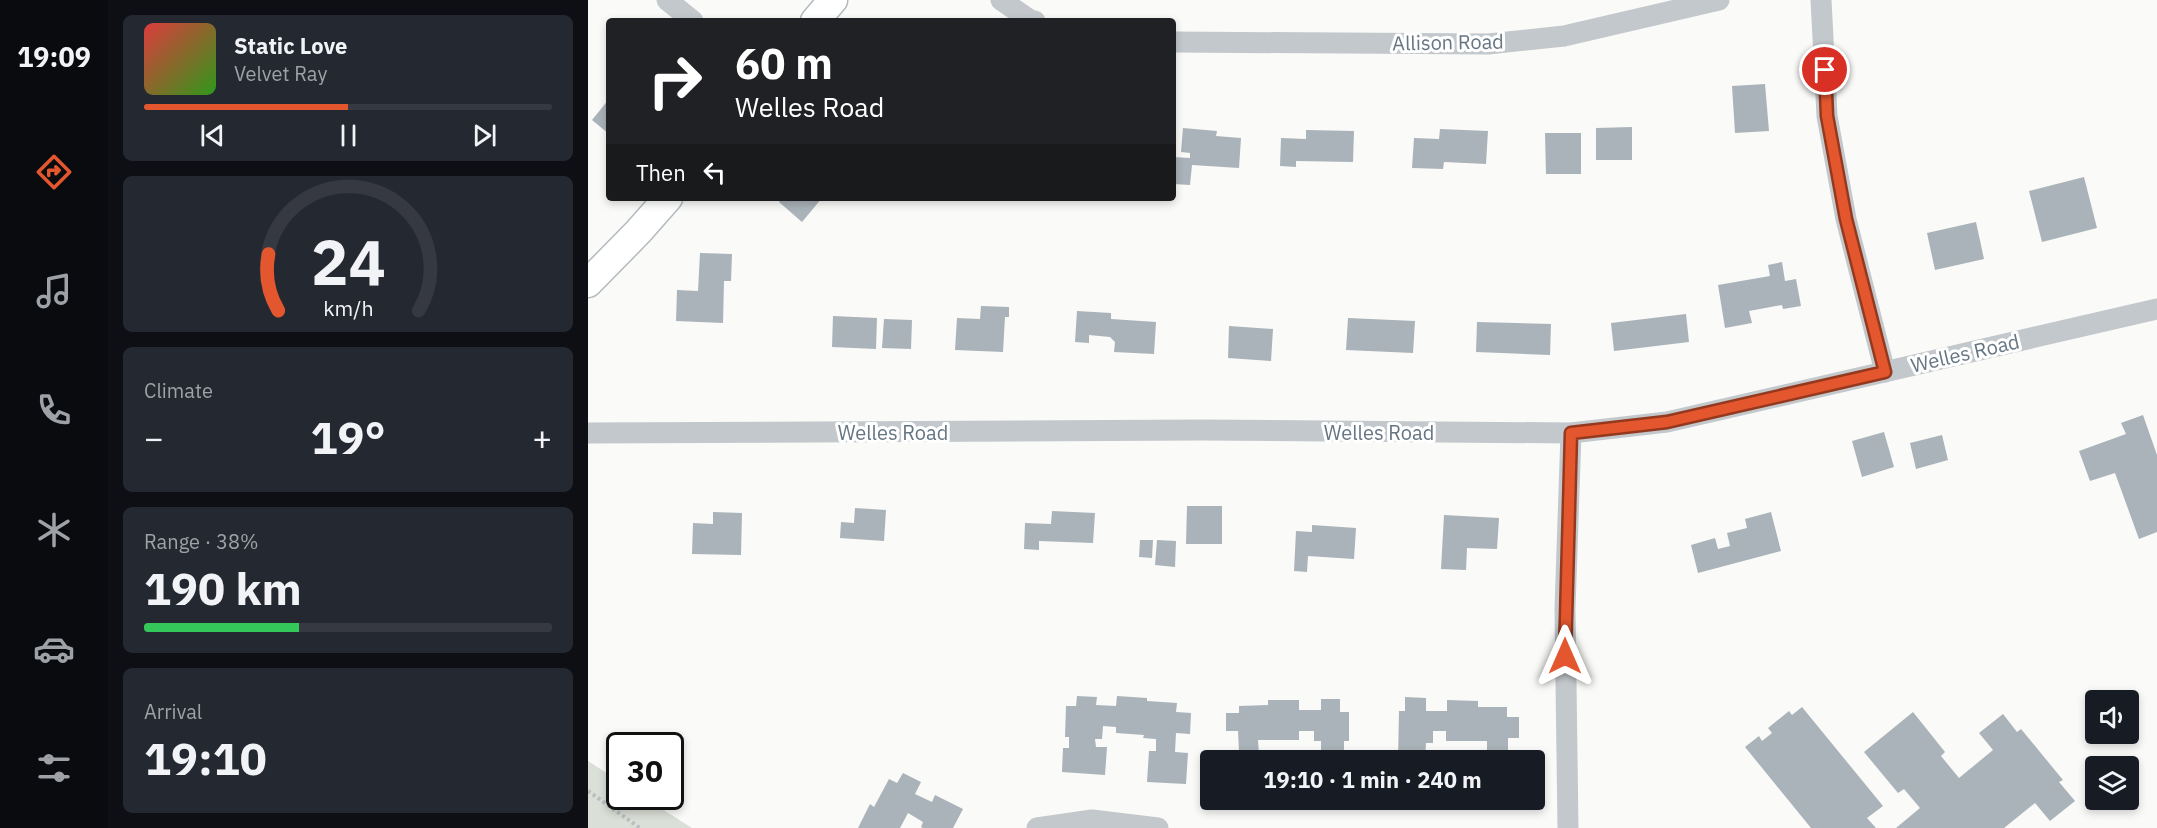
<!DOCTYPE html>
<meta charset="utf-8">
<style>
body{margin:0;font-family:"IBM Plex Sans",sans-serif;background:#242831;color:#f1f3f6;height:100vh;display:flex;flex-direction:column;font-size:22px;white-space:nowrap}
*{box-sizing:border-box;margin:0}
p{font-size:20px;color:#9ea1a6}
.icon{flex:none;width:33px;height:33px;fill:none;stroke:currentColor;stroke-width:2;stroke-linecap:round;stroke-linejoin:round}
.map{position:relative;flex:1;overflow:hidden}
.panel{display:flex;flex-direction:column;gap:15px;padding:15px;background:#0d0f14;width:480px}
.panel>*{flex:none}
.hud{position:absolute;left:18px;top:18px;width:570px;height:183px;border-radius:6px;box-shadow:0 3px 9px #0003;background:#202124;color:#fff;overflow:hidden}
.tools{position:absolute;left:1497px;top:690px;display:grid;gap:12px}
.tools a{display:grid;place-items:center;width:54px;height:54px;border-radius:6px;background:#171b24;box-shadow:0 3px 9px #0003;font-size:30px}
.speed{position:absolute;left:18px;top:732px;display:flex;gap:12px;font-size:30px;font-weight:700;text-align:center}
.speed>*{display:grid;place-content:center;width:78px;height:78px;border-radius:50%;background:#171b24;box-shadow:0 3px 9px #0003;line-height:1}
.speed .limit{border:3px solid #111;border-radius:9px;background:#fff;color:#111}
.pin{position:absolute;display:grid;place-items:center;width:51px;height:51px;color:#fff;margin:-26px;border:3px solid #fff;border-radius:50%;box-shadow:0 2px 6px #0007}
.me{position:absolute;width:66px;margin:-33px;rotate:0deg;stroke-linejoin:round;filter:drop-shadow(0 0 4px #0008)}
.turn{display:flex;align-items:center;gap:21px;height:126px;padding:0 30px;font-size:27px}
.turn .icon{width:78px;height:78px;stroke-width:2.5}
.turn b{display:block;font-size:42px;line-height:51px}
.then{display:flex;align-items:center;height:57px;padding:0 30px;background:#0003;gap:12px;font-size:22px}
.big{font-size:45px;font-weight:700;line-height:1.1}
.panel .widget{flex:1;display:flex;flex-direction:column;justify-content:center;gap:9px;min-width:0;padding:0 21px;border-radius:9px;background:#242831}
.panel .dial{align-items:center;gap:0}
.dial svg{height:156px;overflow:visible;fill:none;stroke:#363941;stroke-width:7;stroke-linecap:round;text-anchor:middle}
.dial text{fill:#f1f3f6;stroke:none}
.song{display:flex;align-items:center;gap:18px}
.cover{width:72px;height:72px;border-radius:9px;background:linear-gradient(135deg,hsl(0 70% 55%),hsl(110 70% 35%))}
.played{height:6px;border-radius:3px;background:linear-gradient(90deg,#e4572e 50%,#363941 50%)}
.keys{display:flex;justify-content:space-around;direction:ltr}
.heat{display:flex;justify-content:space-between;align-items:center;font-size:33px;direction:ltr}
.charge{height:9px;border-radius:4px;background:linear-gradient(90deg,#34c759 38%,#363941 0)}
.trip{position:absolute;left:612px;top:750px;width:345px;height:60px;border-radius:6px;background:#171b24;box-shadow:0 3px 9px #0003;font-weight:700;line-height:60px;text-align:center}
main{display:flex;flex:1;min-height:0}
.dock{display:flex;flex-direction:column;width:108px;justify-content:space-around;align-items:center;background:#090b0e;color:#9ea1a6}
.dock .icon{width:42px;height:42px}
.dock .current{color:#e4572e}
.dock b{font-size:27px;color:#f1f3f6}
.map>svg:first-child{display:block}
.green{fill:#dadfd7}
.building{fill:#aab3b9}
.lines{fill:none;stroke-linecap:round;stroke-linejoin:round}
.secondary-casing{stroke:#b3babf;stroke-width:31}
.path{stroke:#bbbfc2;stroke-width:4;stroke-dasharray:3 3;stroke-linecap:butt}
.street{stroke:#c3c8cc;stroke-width:21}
.secondary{stroke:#fff;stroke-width:28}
.route-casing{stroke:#94391e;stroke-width:15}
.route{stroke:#e4572e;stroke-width:10}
.labels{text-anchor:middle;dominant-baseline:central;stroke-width:6;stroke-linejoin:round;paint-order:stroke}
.street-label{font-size:20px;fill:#657683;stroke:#fff}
</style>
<main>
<nav class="dock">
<b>19:09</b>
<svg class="icon current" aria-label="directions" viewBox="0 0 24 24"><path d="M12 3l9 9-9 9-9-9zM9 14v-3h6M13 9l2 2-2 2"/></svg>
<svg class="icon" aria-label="music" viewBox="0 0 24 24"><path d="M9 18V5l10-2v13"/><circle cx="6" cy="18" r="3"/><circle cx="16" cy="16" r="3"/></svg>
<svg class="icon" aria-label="phone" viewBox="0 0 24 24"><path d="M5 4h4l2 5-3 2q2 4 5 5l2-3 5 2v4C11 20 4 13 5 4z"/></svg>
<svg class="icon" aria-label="climate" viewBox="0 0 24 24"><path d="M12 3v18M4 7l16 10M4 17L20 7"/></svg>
<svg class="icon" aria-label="car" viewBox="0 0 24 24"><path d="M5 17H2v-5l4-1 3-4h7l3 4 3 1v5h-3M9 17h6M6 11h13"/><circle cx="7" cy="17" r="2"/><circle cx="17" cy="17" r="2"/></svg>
<svg class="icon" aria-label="filters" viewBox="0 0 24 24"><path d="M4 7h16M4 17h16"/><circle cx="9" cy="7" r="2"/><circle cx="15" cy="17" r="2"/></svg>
</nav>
<section class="panel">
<div class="widget">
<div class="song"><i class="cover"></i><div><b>Static Love</b><p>Velvet Ray</p></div></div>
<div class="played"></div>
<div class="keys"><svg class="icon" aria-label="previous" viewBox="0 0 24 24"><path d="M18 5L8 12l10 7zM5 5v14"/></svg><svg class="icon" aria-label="pause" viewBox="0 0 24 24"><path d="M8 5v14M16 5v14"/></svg><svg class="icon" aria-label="next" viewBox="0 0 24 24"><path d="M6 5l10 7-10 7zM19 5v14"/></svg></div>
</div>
<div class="widget dial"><svg viewBox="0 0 100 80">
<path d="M14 69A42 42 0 1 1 86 69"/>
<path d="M14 69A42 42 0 0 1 9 40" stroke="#e4572e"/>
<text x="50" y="56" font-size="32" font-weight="700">24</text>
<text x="50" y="72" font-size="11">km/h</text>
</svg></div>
<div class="widget"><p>Climate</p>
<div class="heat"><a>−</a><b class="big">19°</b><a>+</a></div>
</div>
<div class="widget"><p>Range · 38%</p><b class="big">190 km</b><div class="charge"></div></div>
<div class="widget"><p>Arrival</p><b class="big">19:10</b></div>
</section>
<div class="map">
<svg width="1569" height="828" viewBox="0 0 1569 828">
<rect width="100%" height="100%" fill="#fafaf8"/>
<path class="green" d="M0 761 31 781 32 796 55 797 104 828H0Z"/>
<g class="building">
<path d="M1177 84 1181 131 1147 133 1144 86Z"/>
<path d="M21 99V134L4 120Z"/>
<path d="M1044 127V160H1008V128Z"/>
<path d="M595 128 629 131 628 136 653 138 651 168 604 165 602 185 585 184V157L602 158V153L593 152Z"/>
<path d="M852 129 900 131 898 164 856 162 855 169 824 168 826 138 851 139Z"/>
<path d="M718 130 766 131 765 162 708 161V167L692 166 693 138 718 139Z"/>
<path d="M957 133H993V174H958Z"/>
<path d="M1496 177 1509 228 1454 242 1441 191Z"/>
<path d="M194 198H234L214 222 191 202Z"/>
<path d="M1388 222 1396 259 1347 270 1339 233Z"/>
<path d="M112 253 144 254 143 281H136L135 323 88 321 89 290 110 291Z"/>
<path d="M1194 262 1197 281 1208 279 1213 306 1195 309 1194 305 1161 311 1164 323 1137 328 1130 285 1182 276 1180 265Z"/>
<path d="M393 306 421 307V317H417L415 352 367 350 369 318 392 319Z"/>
<path d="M489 311 523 313V319L568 322 566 354 526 352 527 342 522 337 501 335V343L487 342Z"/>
<path d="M1098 314 1101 342 1026 351 1023 323Z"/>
<path d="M245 316 289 318 288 349 244 347Z"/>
<path d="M760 318 827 321 825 353 758 350Z"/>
<path d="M296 319 324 320 323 349 294 348Z"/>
<path d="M889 322 963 324 962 355 888 352Z"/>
<path d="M641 326 685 329 683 361 640 358Z"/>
<path d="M1555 415 1569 455V532L1551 539 1527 473 1502 481 1491 451 1538 434 1533 423Z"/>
<path d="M1296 432 1306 467 1274 477 1264 441Z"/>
<path d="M1354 435 1360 460 1328 469 1322 443Z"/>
<path d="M599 506H634V544H598Z"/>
<path d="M267 508 298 510 296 541 252 538 253 522 266 523Z"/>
<path d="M464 511 507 513 505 543 451 541V550L436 549 437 523 463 524Z"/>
<path d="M125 512 154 513 153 555 104 554 105 523 125 524Z"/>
<path d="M1183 512 1193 551 1110 573 1103 545 1127 538 1130 549 1142 546 1139 533 1159 528 1157 519Z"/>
<path d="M856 515 911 518 909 549 879 548 878 570 853 569Z"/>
<path d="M724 525 768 528 766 559 720 556 719 572 706 571 708 531 724 532Z"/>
<path d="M552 540H565L564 558 551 557Z"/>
<path d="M569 540 588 541 587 567 567 565Z"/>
<path d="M489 696 509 697 508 705 528 706 529 696 559 698V701L589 703 588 712 603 713 602 734 588 733 587 752 600 753 598 784 559 782 561 751H568V739L555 738 556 735 528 733V727L515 726 514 739H507L508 747H519L517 775 474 772 475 748H481V737H477L478 706H488Z"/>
<path d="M817 697 838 698V711H859V700L890 701V707H919V717H931V738H920V757H929V760H899V741H858V731H845V743H838L837 760H810L811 711H817Z"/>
<path d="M733 699H752V712H761V741H756V760H733V741H726V731H711V740H670L671 754H678V760H642V752H651L650 731H638V713H651V706L680 705V700H711V710H733Z"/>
<path d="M1214 707 1295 806 1279 818 1288 828H1223L1157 747 1171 736 1174 741 1184 733 1180 728 1201 711 1204 715Z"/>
<path d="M1325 712 1357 752 1353 756 1371 778 1405 750 1391 733 1415 714 1429 732 1433 729 1475 780 1471 782 1487 801 1462 821 1447 803 1416 828H1308L1332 808 1316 789 1310 793 1276 752Z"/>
<path d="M315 773 333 782 327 794 344 802 347 795 375 809 365 828H335L333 827 335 822 320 813 312 828H270L282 804 286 807 301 779 309 783Z"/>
</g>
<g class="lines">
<g class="secondary-casing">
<g id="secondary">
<path d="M227 21 245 0"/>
<path d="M0 283 50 232 80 198"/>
</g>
</g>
<path class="path" d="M0 791 52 828"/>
<g class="street">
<path d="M79 0 105 21"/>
<path d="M413 0 442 20 447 21"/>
<path d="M1233 0 1239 116 1258 219 1297 372"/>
<path d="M585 42 900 44 976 36 1131 0"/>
<path d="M0 433 613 430 983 433 1079 422 1569 309"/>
<path d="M449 828 504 820 570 828"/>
<path d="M980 828 977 609 983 433"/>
</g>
<use href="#secondary" class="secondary"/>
</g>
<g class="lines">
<g class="route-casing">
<path id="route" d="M977 656 983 433 1079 422 1297 372 1258 219 1239 116 1237 70"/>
</g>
<use href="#route" class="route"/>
</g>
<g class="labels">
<g class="street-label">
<text transform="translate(860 42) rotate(-1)">Allison Road</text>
<text transform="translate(1377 353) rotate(-13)">Welles Road</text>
<text x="305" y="432">Welles Road</text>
<text x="791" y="432">Welles Road</text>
</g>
</g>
</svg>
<div class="tools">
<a><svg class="icon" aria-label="sound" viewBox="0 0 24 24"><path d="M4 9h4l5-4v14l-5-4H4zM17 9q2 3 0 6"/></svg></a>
<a><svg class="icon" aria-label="layers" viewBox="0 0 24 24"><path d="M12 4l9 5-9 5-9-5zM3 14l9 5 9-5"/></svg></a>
</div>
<div class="speed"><div class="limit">30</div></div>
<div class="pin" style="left:1237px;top:70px;background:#d93025"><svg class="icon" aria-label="arrive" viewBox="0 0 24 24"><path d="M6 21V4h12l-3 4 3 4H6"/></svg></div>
<svg class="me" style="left:977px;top:656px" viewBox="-20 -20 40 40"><path d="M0-17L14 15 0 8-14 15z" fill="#e4572e" stroke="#fff" stroke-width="4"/></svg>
<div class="trip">19:10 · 1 min · 240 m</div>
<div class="hud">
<div class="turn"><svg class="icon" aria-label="right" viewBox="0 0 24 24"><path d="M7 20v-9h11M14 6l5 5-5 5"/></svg><div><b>60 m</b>Welles Road</div></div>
<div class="then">Then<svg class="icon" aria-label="left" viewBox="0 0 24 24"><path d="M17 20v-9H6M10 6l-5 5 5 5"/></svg></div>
</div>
</div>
</main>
